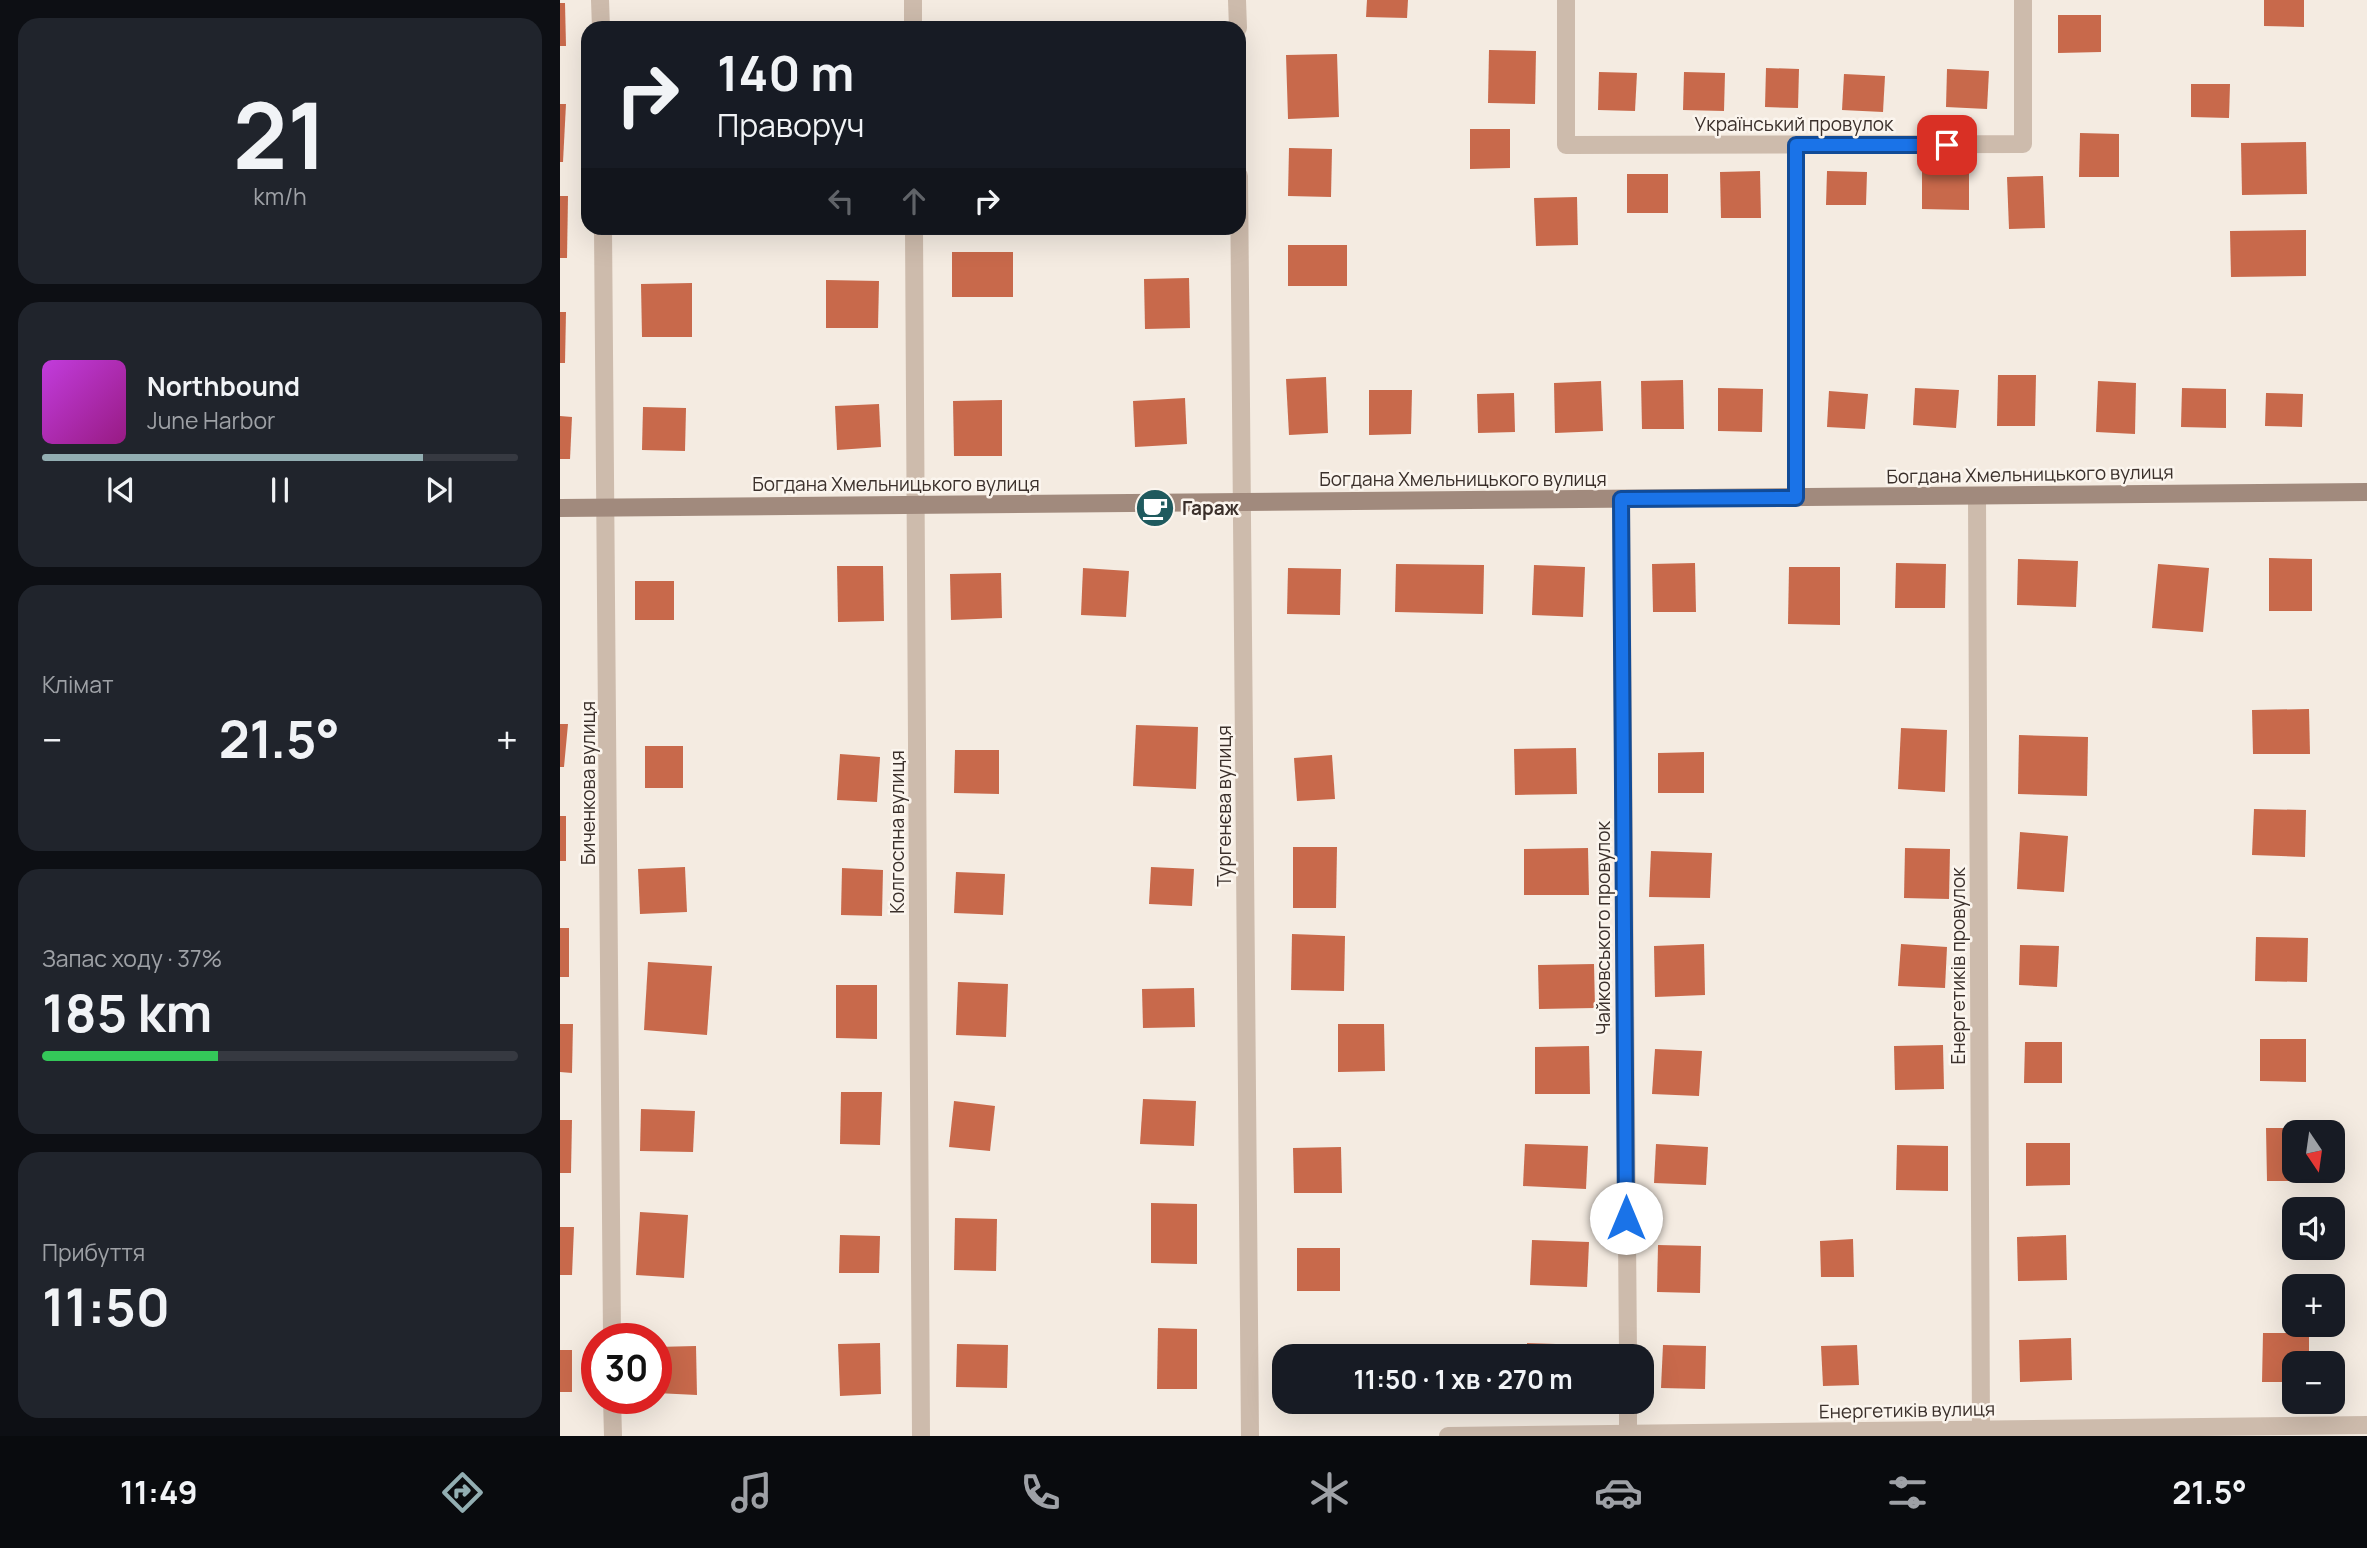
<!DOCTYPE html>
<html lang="uk">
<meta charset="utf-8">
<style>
body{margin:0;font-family:Manrope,sans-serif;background:#20242c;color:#f1f3f6;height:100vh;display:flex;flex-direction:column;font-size:26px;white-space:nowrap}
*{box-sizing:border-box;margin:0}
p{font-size:23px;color:#9ea1a6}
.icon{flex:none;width:38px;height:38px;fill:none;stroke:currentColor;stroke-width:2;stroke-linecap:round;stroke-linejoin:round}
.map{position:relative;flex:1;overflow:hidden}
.panel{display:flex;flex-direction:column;gap:18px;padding:18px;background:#0d0f14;width:560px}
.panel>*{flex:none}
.hud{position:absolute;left:21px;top:21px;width:665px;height:214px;border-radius:21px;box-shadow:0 7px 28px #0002;background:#171b24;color:#f1f3f6;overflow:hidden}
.needle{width:46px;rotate:167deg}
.tools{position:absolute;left:1722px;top:1120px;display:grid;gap:14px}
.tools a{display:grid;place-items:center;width:63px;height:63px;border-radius:14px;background:#171b24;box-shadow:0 7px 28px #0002;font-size:35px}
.speed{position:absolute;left:21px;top:1323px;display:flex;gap:14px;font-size:35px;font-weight:700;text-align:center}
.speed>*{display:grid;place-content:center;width:91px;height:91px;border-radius:50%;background:#171b24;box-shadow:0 7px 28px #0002;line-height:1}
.speed .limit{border:10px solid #d22;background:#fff;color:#111}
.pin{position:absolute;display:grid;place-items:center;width:60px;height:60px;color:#fff;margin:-30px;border-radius:14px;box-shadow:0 4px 10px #0006}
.me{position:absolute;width:77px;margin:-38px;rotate:0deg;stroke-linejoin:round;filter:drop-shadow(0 0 5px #0008)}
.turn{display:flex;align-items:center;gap:24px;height:147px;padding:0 21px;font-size:32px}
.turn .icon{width:91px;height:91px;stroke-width:2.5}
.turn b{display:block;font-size:49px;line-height:60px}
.lanes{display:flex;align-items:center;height:66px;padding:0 21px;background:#0003;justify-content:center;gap:35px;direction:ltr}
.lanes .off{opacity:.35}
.big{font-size:52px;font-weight:700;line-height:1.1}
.panel .widget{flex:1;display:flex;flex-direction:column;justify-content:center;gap:10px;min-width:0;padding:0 24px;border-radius:21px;background:#20242c}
.panel .dial{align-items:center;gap:0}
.dial b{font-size:91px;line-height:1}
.song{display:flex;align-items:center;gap:21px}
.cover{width:84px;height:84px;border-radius:10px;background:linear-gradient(135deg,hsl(290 70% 55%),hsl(310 70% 35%))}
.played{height:7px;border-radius:4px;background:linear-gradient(90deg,#92aeb2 80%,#363941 80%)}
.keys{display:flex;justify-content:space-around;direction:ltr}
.heat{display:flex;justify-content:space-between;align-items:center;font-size:38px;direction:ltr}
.charge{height:10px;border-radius:5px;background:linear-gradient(90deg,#34c759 37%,#363941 0)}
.trip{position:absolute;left:712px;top:1344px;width:382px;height:70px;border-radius:21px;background:#171b24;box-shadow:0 7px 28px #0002;font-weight:700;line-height:70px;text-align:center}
.dock{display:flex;height:112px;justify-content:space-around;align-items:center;background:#090b0e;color:#9ea1a6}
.dock .icon{width:49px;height:49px}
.dock .selected{color:#92aeb2}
.dock b{font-size:32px;color:#f1f3f6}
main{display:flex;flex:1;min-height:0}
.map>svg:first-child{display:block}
.building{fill:#c8694b}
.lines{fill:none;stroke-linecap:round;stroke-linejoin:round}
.street{stroke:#cdbbac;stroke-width:18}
.secondary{stroke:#a18a7d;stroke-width:18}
.route-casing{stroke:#114b97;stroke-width:18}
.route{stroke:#1a73e8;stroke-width:12}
.labels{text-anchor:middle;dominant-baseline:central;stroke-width:5;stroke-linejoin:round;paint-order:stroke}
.street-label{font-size:19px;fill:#3b302b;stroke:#fbf5ee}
.poi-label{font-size:19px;font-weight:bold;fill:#3b302b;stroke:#fbf5ee;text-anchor:start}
</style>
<main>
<section class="panel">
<div class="widget dial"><b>21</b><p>km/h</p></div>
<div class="widget">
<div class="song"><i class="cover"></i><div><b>Northbound</b><p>June Harbor</p></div></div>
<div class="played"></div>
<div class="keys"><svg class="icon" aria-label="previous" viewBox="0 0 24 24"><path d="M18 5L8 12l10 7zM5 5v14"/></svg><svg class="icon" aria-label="pause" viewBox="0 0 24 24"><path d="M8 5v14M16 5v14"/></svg><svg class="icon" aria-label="next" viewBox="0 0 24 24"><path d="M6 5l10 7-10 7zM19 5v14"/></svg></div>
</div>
<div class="widget"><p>Клімат</p>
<div class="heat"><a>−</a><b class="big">21.5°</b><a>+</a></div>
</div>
<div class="widget"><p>Запас ходу · 37%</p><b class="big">185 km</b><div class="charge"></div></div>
<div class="widget"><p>Прибуття</p><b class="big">11:50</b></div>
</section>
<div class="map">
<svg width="1807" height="1436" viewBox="0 0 1807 1436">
<rect width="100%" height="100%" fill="#f4ebe1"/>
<g class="building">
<path d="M807 0H848L847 18 806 17Z"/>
<path d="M1704 0H1744V27L1704 26Z"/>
<path d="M0 3H5L6 46H0Z"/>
<path d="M1498 15H1541V52L1498 53Z"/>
<path d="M929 50 976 51 975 104 928 103Z"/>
<path d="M777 54 779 117 728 119 726 55Z"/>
<path d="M1206 68 1239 69 1238 108 1205 107Z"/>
<path d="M1387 69 1429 71 1427 109 1386 107Z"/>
<path d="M1039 72 1077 73 1075 111 1038 110Z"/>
<path d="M1124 72 1165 73 1164 111 1123 110Z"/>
<path d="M1284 74 1325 76 1323 112 1282 110Z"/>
<path d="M1631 84H1670L1669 118 1631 117Z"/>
<path d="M0 104H6L3 162H0Z"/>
<path d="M910 129H950V168L910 169Z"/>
<path d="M1520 133 1559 134V177H1519Z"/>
<path d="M1746 142 1747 194 1682 195 1681 143Z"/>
<path d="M729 148 772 149 771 197 728 196Z"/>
<path d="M1362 167 1409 168V210L1362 209Z"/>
<path d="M1200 171 1201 218H1161L1160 172Z"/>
<path d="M1267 171 1307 172 1306 205H1266Z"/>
<rect x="1067" y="174" width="41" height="39"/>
<path d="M1483 176 1485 228 1449 229 1447 177Z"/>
<path d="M0 196H8L7 258H0Z"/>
<path d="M1017 197 1018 245 976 246 974 198Z"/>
<path d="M1746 230V276L1671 277 1670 231Z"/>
<rect x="728" y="245" width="59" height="41"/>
<rect x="392" y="252" width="61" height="45"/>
<path d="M629 278 630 328 585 329 584 279Z"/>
<path d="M266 280 319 281 318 328H266Z"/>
<path d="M132 283V337H82L81 284Z"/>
<path d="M0 312H6L5 363H0Z"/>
<path d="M1438 375H1476L1475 426H1437Z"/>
<path d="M766 377 768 433 729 435 726 379Z"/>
<path d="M1123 380 1124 429H1082L1081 381Z"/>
<path d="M1041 381 1043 431 995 433 994 383Z"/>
<path d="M1538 381 1576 383 1575 434 1536 432Z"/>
<path d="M1158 388 1203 389 1202 432 1158 431Z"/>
<path d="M1355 388 1399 390 1396 428 1353 425Z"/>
<path d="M1622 388 1666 389V428L1621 427Z"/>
<path d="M809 390H852L851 434 809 435Z"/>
<path d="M1269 391 1308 394 1305 429 1267 427Z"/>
<path d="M954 393 955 432 918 433 917 394Z"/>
<path d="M1706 393 1743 394 1742 427 1705 426Z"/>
<path d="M625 398 627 444 575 447 573 401Z"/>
<path d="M442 400V456H394L393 401Z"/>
<path d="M319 404 321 447 277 450 275 406Z"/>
<path d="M83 407 126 408 125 451 82 450Z"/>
<path d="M0 416 12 417 10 459H0Z"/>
<path d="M1709 558 1752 559V611H1709Z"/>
<path d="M1458 559 1518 561 1516 607 1457 605Z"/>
<path d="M1135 563 1136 612H1093L1092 564Z"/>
<path d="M1336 563 1386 564 1385 608H1335Z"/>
<path d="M836 564 924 565 923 614 835 612Z"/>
<path d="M1598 564 1649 568 1643 632 1592 628Z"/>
<path d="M974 565 1025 567 1023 617 972 615Z"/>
<path d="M277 566H323L324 621 278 622Z"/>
<path d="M1229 567H1280V625L1228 624Z"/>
<path d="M523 568 569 571 566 617 521 615Z"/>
<path d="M728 568 781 569 780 615 727 614Z"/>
<path d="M441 573 442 618 391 620 390 574Z"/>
<rect x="75" y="581" width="39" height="39"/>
<path d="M1749 709 1750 754H1693L1692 710Z"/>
<path d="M0 724H8L4 767H0Z"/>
<path d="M576 725 638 727 636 789 573 786Z"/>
<path d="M1341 728 1387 730 1385 792 1338 789Z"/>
<path d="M1459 735 1528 737 1527 796 1458 794Z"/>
<rect x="85" y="746" width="38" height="42"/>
<path d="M1016 748 1017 794 955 795 954 749Z"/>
<path d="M395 750H439V794L394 793Z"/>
<path d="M1144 752V793H1098V753Z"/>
<path d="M280 754 320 757 317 802 277 800Z"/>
<path d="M772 755 775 799 737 801 734 758Z"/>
<path d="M1694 809 1746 810 1745 857 1692 855Z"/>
<rect x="0" y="816" width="6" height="45"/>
<path d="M1460 832 1508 836 1504 892 1457 889Z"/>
<path d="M733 847H777L776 908H733Z"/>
<path d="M1028 848 1029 895H964V849Z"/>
<path d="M1345 848 1390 849 1389 899 1344 898Z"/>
<path d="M1091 851 1152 853 1150 898 1089 897Z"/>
<path d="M125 867 127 912 80 914 78 869Z"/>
<path d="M591 867 634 869 632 906 589 904Z"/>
<path d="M282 868 323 870 322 916 281 915Z"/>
<path d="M396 872 445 874 443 915 394 913Z"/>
<rect x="0" y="928" width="9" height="49"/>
<path d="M732 934 785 936 784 991 731 990Z"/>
<path d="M1696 937 1748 938 1747 982 1695 981Z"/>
<path d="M1144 944 1145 995 1095 997 1094 946Z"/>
<path d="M1341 944 1387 947 1385 988 1338 986Z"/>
<path d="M1460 945 1499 946 1497 987 1459 985Z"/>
<path d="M88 962 152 966 147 1035 84 1030Z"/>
<path d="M1034 964 1035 1008 979 1009 978 965Z"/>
<path d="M398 982 448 984 446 1037 396 1035Z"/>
<path d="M276 985H317V1039L276 1038Z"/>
<path d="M634 988 635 1027 583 1028 582 989Z"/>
<path d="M0 1024H13L12 1073 0 1072Z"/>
<path d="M778 1024H824L825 1071 778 1072Z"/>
<path d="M1700 1039H1746V1082L1700 1081Z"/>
<path d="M1465 1042H1502V1083H1464Z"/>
<path d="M1383 1045 1384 1089 1335 1090 1334 1046Z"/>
<path d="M1029 1046 1030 1094H975V1047Z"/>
<path d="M1095 1049 1142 1051 1139 1096 1092 1094Z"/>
<path d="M281 1092H322L320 1145 280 1144Z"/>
<path d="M583 1099 636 1101 634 1146 580 1144Z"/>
<path d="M394 1101 435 1106 430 1151 389 1147Z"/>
<path d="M81 1109 135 1111 133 1152 80 1151Z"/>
<path d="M0 1120H12L11 1173H0Z"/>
<path d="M1706 1128H1751V1132H1734V1171H1751V1181H1707Z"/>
<path d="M1466 1143H1510V1185L1466 1186Z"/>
<path d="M965 1144 1028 1146 1026 1189 963 1186Z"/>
<path d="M1096 1144 1148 1147 1146 1185 1094 1183Z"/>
<path d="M1337 1145 1388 1146V1191L1336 1190Z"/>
<path d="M781 1147 782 1193H734L733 1148Z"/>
<path d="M591 1203 637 1204V1264L591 1263Z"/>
<path d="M80 1212 128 1215 124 1278 76 1275Z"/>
<path d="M395 1218 437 1219 436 1271 394 1270Z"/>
<path d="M0 1227H14L12 1275H0Z"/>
<path d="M280 1235 320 1236 319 1273H279Z"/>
<path d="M1506 1235 1507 1280 1458 1281 1457 1237Z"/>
<path d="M1293 1239 1294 1277H1261L1260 1241Z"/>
<path d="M972 1240 1029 1242 1027 1287 970 1285Z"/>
<path d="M1098 1245 1141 1246 1140 1293 1097 1292Z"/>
<rect x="737" y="1248" width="43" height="43"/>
<path d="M598 1328 637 1329V1389H597Z"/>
<path d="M1703 1333H1749V1363H1734V1382H1702Z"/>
<path d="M1511 1338 1512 1380 1460 1382 1459 1340Z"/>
<path d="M320 1343 321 1394 280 1396 278 1344Z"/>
<path d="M967 1343 1025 1345V1356H967Z"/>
<path d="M397 1344 448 1345 447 1388 396 1387Z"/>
<path d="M735 1344 782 1347V1356H734Z"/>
<path d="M1103 1345 1146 1346 1145 1389 1101 1388Z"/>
<path d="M1297 1345 1299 1385 1263 1386 1261 1346Z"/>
<path d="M136 1346 137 1395 96 1393V1347Z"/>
<rect x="0" y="1350" width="12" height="42"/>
</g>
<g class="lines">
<g class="street">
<path d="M40 0 41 28"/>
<path d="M353 0V28"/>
<path d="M677 0 678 28"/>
<path d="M1006 0V145L1463 144V0"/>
<path d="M679 176 690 1436"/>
<path d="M43 228 52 1339"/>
<path d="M354 228 361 1436"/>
<path d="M1417 496 1421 1436"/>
<path d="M1236 498V145"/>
<path d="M1061 499 1068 1356"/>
<path d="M52 1398 53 1436"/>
<path d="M1068 1402V1436"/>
<path d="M888 1436 1807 1425"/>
</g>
<path class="secondary" d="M0 508 1807 492"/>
</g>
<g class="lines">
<g class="route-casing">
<path id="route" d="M1066 1218 1061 499 1236 498V145H1387"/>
</g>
<use href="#route" class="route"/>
</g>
<defs>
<g id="cafe-disc" transform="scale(2.0125)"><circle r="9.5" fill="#1f5a5e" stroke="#fbf5ee"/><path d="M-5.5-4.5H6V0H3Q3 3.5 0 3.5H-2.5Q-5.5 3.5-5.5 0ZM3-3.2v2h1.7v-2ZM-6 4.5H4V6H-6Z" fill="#fff"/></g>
</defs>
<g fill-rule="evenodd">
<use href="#cafe-disc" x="595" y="508"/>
</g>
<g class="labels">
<g class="street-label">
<text x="1234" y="124">Український провулок</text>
<text transform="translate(1470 474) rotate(-1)">Богдана Хмельницького вулиця</text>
<text x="903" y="479">Богдана Хмельницького вулиця</text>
<text x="336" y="484">Богдана Хмельницького вулиця</text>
<text transform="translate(28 783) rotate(-90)">Биченкова вулиця</text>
<text transform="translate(664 806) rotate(-90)">Тургенєва вулиця</text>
<text transform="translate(337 832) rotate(-90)">Колгоспна вулиця</text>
<text transform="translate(1043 928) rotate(-90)">Чайковського провулок</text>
<text transform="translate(1398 966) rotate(-90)">Енергетиків провулок</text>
<text transform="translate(1347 1410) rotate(-1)">Енергетиків вулиця</text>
</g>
<g class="poi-label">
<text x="622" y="508">Гараж</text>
</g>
</g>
</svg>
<div class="tools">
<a><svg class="needle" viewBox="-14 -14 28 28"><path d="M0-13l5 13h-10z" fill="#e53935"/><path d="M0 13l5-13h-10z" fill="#9ea1a6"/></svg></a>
<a><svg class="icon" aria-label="sound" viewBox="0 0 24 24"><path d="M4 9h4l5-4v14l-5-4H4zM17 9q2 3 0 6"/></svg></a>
<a>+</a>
<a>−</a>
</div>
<div class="speed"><div class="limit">30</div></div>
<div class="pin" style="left:1387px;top:145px;background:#d93025"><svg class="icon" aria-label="arrive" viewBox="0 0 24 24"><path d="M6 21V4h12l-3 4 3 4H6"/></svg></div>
<svg class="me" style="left:1066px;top:1218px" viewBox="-20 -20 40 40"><circle r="19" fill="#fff"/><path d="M0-13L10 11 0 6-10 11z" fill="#1a73e8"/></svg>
<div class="trip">11:50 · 1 хв · 270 m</div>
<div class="hud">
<div class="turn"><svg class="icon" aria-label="right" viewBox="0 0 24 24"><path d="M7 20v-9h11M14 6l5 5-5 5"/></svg><div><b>140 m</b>Праворуч</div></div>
<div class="lanes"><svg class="icon off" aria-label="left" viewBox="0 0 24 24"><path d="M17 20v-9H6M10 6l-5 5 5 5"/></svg><svg class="icon off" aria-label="ahead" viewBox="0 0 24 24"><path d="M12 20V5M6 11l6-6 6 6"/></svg><svg class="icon" aria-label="right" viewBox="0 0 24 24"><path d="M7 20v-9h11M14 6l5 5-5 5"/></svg></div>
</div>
</div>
</main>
<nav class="dock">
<b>11:49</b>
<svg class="icon selected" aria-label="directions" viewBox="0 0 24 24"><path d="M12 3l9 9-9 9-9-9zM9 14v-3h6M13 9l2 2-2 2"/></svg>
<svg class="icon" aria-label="music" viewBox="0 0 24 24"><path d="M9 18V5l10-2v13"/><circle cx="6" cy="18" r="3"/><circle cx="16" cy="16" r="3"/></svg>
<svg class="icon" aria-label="phone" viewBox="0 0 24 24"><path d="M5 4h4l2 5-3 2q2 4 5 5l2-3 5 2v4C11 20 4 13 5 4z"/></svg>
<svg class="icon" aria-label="climate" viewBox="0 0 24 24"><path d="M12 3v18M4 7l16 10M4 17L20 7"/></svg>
<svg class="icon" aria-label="car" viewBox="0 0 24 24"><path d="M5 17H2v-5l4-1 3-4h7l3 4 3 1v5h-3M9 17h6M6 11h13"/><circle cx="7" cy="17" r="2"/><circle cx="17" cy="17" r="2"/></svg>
<svg class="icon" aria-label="filters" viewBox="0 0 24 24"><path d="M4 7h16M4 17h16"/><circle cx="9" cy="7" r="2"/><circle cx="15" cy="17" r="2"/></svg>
<b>21.5°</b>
</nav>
